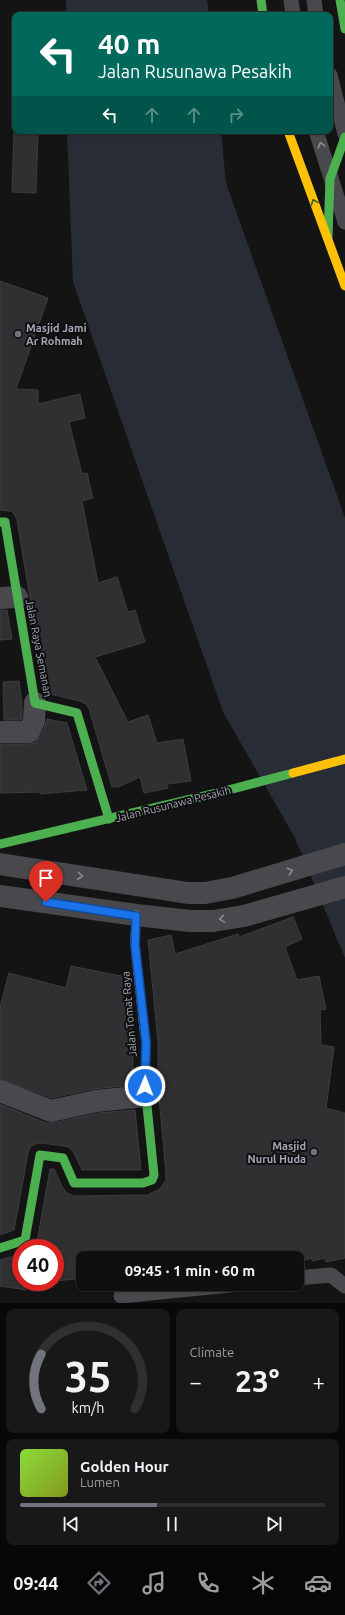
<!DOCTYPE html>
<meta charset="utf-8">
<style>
body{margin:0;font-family:Ubuntu,sans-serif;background:#181818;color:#f1f3f6;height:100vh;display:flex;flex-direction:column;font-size:15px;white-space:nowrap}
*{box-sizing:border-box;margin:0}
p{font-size:13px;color:#9b9c9e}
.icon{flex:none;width:22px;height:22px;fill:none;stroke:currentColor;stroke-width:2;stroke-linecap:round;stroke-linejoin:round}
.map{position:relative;height:1303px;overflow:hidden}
.details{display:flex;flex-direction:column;gap:6px;padding:6px;background:#080808;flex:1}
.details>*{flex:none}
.top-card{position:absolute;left:12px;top:12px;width:321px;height:122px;border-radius:8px;box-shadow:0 1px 3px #0004,0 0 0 1px #2f2f2f;background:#00695c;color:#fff;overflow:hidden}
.speed{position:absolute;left:12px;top:1239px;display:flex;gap:8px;font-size:20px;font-weight:700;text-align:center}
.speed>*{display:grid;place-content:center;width:52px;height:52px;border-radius:50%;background:#0f0f0f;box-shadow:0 1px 3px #0004,0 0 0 1px #2f2f2f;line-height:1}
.speed .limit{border:6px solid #d22;background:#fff;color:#111}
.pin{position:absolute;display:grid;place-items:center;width:34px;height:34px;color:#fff;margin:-41px -17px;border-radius:50% 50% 50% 0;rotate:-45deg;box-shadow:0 0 4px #0007}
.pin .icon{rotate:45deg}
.me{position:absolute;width:44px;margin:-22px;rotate:1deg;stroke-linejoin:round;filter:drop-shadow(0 0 3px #0008)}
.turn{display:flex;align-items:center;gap:14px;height:84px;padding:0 20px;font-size:18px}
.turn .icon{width:52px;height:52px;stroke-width:2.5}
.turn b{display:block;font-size:28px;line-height:34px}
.lanes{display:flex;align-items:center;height:38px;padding:0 20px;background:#0003;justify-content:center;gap:20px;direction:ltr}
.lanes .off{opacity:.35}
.big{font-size:30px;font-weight:700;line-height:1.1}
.details .widget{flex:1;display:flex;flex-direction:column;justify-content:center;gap:6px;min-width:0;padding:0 14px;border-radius:8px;background:#181818}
.details .dial{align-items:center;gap:0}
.dial svg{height:104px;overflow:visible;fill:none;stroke:#2f2f2f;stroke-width:7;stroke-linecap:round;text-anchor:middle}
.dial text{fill:#f1f3f6;stroke:none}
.song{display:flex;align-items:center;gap:12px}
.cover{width:48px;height:48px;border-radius:6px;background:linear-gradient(135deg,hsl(90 70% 55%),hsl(70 70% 35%))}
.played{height:4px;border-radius:2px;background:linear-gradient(90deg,#72747d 45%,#2f2f2f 45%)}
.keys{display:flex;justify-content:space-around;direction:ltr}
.heat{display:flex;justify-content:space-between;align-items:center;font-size:22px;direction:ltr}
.details .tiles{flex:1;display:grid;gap:6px;grid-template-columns:1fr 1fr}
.widget:last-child{grid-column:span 2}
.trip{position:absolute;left:76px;top:1251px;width:228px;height:40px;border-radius:8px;background:#0f0f0f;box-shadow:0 1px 3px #0004,0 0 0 1px #2f2f2f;font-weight:700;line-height:40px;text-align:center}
.tabs{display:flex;height:64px;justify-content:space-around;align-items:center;background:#060606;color:#9b9c9e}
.tabs .icon{width:28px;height:28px}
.tabs .selected{color:#72747d}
.tabs b{font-size:18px;color:#f1f3f6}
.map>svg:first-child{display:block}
.water{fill:#282d35}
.building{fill:#303032;stroke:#3d3d40}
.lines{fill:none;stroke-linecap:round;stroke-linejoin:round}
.lane{stroke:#49494d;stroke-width:15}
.street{stroke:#49494d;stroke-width:22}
.fast{stroke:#4caf50;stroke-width:9}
.slow{stroke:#ffc107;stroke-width:9}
.oneway{stroke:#898b96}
.oneway2{stroke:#2e5e30}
.route-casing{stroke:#114b97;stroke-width:10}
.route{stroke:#1a73e8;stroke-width:7}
.poi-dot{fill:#72747d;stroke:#0f0e10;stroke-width:1.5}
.labels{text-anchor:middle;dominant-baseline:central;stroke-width:4;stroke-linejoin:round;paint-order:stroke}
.poi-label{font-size:11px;font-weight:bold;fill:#a5a7b5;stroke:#0f0e10;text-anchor:start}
.street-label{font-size:11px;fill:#a5a7b5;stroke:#0f0e10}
</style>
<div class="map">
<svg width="345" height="1303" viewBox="0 0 345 1303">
<rect width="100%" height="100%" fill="#141414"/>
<g class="water">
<path d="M66 0H207L209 15H66Z"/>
<path d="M67 131H221L226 183 345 518V958L295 838 223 712 73 282Z"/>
</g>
<g class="building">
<path d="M14 131H38L36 193 12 192Z"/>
<path d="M0 281 48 298 16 389 38 390V404L80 394 85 418 69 422 82 474 87 473 93 498 82 501 98 583 117 577 128 612 135 610 145 642 95 657 128 722 148 715 157 743 183 739 191 781 167 784 168 788 144 793 140 777 118 787H112L89 709 86 704 80 701 46 693 44 680H48L38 647 17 520 15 515 11 511 0 510Z"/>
<path d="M0 610H7L12 639 0 640Z"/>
<path d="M19 681 22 704V718L21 720H4L3 682Z"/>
<path d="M47 719 67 723 87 790 40 794V792L0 793V744H29L35 743 40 737 45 726Z"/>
<path d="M293 917 302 939 285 947 297 980 319 976 326 1009 320 1010 321 1045 334 1047 326 1108 345 1113V1258L326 1262 325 1258 312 1261V1258L297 1262V1258H83V1278L55 1281V1248H35L37 1242 50 1169H54L63 1188 67 1193 74 1196 147 1195 160 1189 166 1180V1174L158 1086V1041L148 940 171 935 175 954 238 934 239 937Z"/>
<path d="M71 966 126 977 133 1043V1085L93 1089 52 1098 0 1079V1007L9 973 66 988Z"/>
<path d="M0 1104 46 1123H53L98 1113 135 1110 141 1170H82L74 1153 70 1148 65 1146 42 1143 35 1144 30 1147 28 1153 14 1230 0 1235Z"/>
<path d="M21 1254V1282H42L27 1283 26 1290 0 1286V1260Z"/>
</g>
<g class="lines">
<g class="lane">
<path d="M291 0 293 15"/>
<path d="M314 0 316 15"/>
<path d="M330 75 345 134"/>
<path d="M316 131 345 222"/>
<path d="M297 1278 331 1275 345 1286"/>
<path d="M121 1296 240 1284"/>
</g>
<g class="street">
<path d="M0 598 17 597"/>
<path d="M0 732H29L34 721 35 703"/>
<path d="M0 864 188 893H205L232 888 345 854"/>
<path d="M0 896 136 915 190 921H213L244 916 345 887"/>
<path d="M0 1091 51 1111 96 1101 146 1096"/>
</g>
<g class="fast">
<path d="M261 0 263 15"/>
<path d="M340 0 345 29"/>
<path d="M328 237 330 179 345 137"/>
<path d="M0 522H5L35 703 77 713 109 819"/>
<path d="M0 844 217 793 293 773"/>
<path d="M0 1248 25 1240 40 1155 63 1158 74 1183H143L152 1180 154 1175 145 1086 146 1042 144 1028"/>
</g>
<g class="slow">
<path d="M288 131 345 286"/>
<path d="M293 773 345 759"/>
<path d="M136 915 135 945 144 1028"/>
</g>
</g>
<defs><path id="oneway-chevron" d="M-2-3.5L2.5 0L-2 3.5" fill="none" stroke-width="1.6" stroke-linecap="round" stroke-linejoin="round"/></defs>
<g class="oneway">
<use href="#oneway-chevron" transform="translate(321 145) rotate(-106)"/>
<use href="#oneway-chevron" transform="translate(290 871) rotate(-17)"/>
<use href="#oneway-chevron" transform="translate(80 876) rotate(8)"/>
<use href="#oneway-chevron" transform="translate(222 919) rotate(171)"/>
</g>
<use class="oneway2" href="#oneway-chevron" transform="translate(314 202) rotate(-110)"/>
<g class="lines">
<g class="route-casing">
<path id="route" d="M46 902 136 916 135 945 146 1042 145 1086"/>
</g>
<use href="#route" class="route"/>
</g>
<g class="poi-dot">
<circle cx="18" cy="334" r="4"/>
<circle cx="314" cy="1152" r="4"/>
</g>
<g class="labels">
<g class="poi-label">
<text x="26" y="328">Masjid Jami<tspan x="26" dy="13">Ar Rohmah</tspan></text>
<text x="306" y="1146" text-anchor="end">Masjid<tspan x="306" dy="13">Nurul Huda</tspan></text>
</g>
<g class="street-label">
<text transform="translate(39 648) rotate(79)">Jalan Raya Semanan</text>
<text transform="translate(173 804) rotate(-14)">Jalan Rusunawa Pesakih</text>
<text transform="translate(129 1014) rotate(-95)">Jalan Tomat Raya</text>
</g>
</g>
</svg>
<div class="speed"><div class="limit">40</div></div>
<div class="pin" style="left:46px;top:902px;background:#d93025"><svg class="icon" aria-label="arrive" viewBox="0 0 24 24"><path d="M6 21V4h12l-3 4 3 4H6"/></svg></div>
<svg class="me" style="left:145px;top:1086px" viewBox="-20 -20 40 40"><circle r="17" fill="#1a73e8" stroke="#fff" stroke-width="3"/><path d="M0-11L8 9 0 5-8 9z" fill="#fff"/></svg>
<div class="trip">09:45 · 1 min · 60 m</div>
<div class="top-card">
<div class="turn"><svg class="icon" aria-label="left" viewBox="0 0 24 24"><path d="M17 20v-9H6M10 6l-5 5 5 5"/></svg><div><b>40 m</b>Jalan Rusunawa Pesakih</div></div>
<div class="lanes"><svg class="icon" aria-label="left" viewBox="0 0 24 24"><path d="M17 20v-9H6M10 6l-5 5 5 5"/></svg><svg class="icon off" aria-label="ahead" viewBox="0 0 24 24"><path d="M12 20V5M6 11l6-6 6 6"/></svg><svg class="icon off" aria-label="ahead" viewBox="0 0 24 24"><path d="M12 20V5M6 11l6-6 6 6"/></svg><svg class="icon off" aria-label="right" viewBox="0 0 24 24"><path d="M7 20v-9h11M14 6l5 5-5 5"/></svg></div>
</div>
</div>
<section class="details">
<div class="tiles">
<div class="widget dial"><svg viewBox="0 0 100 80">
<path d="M14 69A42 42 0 1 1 86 69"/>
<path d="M14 69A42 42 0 0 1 14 27" stroke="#72747d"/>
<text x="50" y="56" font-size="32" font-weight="700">35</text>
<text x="50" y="72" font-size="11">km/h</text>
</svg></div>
<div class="widget"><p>Climate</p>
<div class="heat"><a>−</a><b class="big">23°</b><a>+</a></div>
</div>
<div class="widget">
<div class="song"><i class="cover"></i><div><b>Golden Hour</b><p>Lumen</p></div></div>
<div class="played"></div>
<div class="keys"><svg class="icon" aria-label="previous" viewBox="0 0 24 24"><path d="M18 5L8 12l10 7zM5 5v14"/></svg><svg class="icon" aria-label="pause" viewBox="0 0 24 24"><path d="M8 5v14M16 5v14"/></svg><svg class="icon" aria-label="next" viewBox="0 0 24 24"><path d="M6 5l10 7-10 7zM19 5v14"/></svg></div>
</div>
</div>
</section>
<nav class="tabs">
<b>09:44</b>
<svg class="icon selected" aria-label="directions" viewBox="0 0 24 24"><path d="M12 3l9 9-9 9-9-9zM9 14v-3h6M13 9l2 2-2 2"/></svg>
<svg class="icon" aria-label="music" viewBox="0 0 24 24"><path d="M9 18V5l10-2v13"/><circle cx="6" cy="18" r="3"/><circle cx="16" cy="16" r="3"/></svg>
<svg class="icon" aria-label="phone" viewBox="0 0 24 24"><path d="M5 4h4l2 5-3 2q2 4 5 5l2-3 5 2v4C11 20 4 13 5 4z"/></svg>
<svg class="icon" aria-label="climate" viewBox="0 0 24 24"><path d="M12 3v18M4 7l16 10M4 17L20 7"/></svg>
<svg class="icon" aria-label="car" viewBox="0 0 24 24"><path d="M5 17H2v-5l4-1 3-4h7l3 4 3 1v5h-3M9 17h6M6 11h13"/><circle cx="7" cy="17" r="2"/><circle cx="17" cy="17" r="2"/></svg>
</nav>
